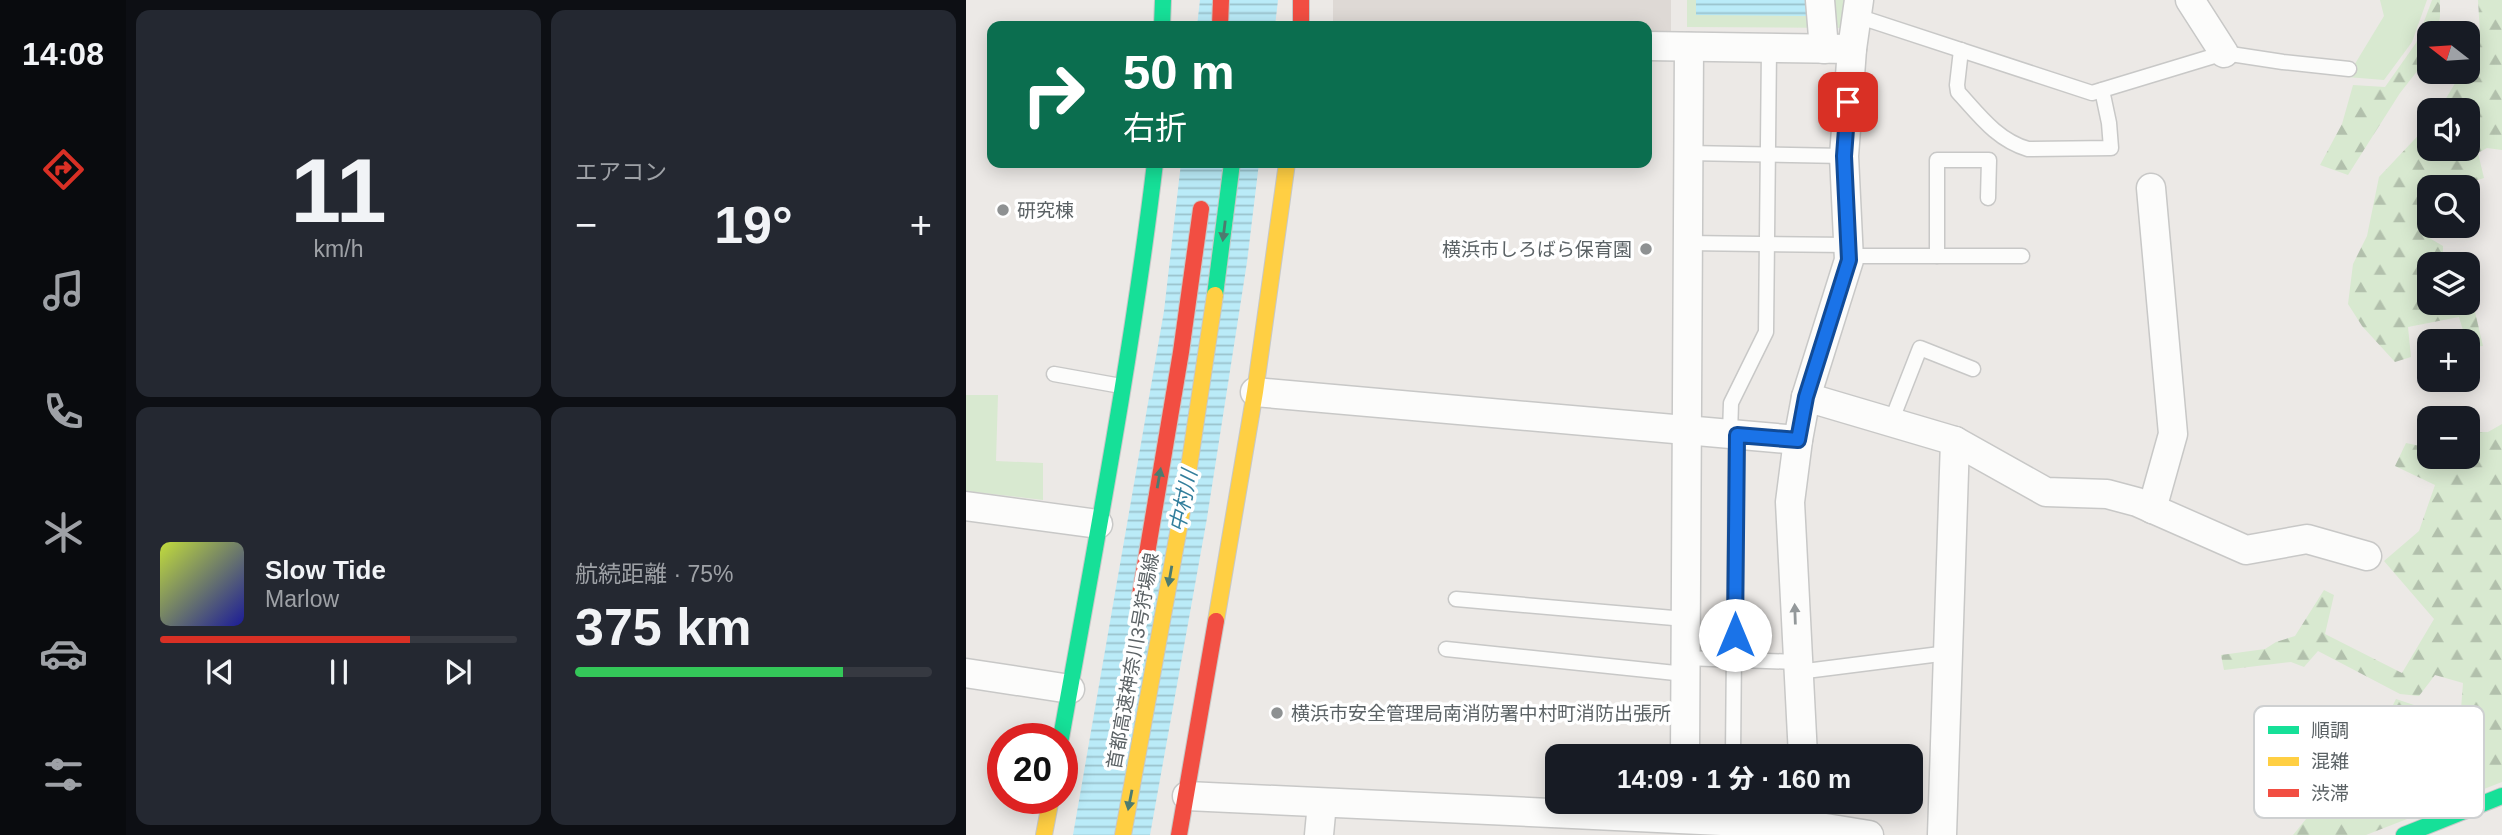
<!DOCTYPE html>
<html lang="ja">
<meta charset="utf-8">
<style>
body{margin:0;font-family:Helvetica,"Noto Sans JP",sans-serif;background:#242831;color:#f1f3f6;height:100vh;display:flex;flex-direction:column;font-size:26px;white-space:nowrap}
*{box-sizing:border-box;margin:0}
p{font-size:23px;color:#9ea1a6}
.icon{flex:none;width:38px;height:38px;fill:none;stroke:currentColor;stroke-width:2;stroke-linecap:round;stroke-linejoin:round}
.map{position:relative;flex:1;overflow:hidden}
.drawer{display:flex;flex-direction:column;gap:10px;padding:10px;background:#0d0f14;width:840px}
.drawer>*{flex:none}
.top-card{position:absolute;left:21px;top:21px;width:665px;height:147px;border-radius:14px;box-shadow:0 4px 18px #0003;background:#0b6e4f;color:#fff;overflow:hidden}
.needle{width:46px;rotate:287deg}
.buttons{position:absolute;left:1451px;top:21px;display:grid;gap:14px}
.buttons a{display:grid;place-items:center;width:63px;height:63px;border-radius:14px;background:#171b24;box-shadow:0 4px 18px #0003;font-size:35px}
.speed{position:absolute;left:21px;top:723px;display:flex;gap:14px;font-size:35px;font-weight:700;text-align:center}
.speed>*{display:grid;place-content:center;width:91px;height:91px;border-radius:50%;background:#171b24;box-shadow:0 4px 18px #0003;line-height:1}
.speed .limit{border:10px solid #d22;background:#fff;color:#111}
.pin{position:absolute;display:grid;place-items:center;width:60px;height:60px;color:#fff;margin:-30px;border-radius:14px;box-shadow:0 4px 10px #0006}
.me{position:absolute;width:77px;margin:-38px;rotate:0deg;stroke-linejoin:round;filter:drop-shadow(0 0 5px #0008)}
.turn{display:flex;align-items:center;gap:24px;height:147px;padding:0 21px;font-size:32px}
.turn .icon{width:91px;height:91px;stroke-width:2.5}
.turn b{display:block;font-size:49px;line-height:60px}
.big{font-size:52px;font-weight:800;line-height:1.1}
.drawer .card{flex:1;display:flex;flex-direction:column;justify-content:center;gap:10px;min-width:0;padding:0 24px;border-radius:14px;background:#242831}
.drawer .dial{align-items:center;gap:0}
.dial b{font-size:91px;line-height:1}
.song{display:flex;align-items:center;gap:21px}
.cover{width:84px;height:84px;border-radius:10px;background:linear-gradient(135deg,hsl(70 70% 55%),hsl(240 70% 35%))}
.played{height:7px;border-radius:4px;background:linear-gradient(90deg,#d93025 70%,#363941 70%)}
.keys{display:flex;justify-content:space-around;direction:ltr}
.heat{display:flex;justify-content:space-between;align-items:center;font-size:38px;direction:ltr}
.charge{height:10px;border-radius:5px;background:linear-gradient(90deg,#34c759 75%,#363941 0)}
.drawer .tiles{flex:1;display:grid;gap:10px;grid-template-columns:repeat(2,1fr)}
.trip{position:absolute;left:579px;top:744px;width:378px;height:70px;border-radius:14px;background:#171b24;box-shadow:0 4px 18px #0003;font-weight:800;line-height:70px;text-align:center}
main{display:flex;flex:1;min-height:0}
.dock{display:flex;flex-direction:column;width:126px;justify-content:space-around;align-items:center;background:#090b0e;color:#9ea1a6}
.dock .icon{width:49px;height:49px}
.dock .selected{color:#d93025}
.dock b{font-size:32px;color:#f1f3f6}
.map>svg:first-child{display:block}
.education{fill:#ded9d5}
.green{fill:#d8e9d0}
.forest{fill:url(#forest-firs)}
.water{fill:url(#water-rules)}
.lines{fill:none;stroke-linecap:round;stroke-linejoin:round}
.lane-casing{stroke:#c8c8c7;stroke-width:17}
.street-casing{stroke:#c8c8c7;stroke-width:31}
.fast-casing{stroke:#c7c8c7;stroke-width:18}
.slow-casing{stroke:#c7c8c7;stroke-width:18}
.jam-casing{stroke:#c7c8c7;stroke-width:18}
.lane{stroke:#fcfcfb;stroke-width:14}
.street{stroke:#fcfcfb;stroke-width:28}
.fast{stroke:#16e098;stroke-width:16}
.slow{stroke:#ffcf43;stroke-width:16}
.jam{stroke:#f24e42;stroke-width:16}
.oneway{fill:#4d7b6f}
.oneway2{fill:#93989a}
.route-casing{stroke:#114b97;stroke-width:18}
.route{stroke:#1a73e8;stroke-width:12}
.poi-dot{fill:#8e9192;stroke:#fff;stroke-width:2.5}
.labels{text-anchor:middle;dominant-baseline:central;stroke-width:7;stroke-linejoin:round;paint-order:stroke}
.poi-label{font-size:19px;fill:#5b6265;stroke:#fff;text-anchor:start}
.street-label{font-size:19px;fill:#5b6265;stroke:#fff}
.water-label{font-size:21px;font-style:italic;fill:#327e9c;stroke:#fff}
.key{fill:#fff;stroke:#ced0d1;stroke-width:2}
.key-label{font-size:19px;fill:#5b6265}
</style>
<main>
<nav class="dock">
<b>14:08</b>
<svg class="icon selected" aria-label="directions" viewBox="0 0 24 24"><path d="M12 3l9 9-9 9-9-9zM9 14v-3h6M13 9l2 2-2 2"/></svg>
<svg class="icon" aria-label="music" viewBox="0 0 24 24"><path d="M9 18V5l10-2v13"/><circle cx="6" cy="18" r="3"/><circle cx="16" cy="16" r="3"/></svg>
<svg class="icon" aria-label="phone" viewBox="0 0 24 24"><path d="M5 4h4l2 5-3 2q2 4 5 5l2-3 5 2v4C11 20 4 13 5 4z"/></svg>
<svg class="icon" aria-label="climate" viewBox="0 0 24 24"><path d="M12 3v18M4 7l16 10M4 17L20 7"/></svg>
<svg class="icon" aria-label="car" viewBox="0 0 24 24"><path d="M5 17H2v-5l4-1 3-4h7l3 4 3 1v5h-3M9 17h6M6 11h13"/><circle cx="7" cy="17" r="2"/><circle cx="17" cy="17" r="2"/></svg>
<svg class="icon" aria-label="filters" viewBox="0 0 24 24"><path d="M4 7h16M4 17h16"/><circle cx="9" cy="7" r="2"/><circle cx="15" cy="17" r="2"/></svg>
</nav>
<section class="drawer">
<div class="tiles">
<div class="card dial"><b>11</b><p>km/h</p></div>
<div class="card"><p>エアコン</p>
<div class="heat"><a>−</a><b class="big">19°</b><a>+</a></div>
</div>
<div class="card">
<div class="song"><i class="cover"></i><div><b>Slow Tide</b><p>Marlow</p></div></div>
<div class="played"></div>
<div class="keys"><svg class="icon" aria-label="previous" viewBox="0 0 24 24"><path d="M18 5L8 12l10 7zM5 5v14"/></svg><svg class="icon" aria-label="pause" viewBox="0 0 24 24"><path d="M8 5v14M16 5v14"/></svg><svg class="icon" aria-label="next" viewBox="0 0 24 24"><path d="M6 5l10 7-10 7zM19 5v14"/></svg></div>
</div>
<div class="card"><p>航続距離 · 75%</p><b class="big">375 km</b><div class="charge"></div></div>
</div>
</section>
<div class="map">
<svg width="1536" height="835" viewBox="0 0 1536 835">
<defs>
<pattern id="forest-firs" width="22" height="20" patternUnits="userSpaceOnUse" patternTransform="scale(1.75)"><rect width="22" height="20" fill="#d8e9d0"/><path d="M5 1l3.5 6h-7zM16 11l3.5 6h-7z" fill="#b2c0ac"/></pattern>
<pattern id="water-rules" width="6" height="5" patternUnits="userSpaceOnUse" patternTransform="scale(1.75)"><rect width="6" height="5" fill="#baebf8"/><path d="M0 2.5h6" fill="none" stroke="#9ac2cc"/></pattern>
</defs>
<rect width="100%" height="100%" fill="#ece9e6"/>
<path class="education" d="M367 0H705V35H681V26H367Z"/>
<g class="green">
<path d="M721 0H880L879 28 721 27Z"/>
<path d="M1414 0H1461L1446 42 1418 80 1381 77 1418 16Z"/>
<path d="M0 395H32L30 461 77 463V500L0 491Z"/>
</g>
<g class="forest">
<path d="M1466 0H1474V17L1471 33H1463V56L1434 93 1382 175 1354 165 1376 124 1387 85 1419 87 1450 43Z"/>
<path d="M1512 0H1536V150L1521 148 1512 153 1518 178 1502 183 1501 187H1463V226H1465L1460 236 1477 246V259L1497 264H1463V303H1502V282L1517 346 1502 347 1493 317 1442 327 1445 357 1429 362 1396 326 1382 304 1387 264 1401 236 1413 177 1463 124V149H1502V110H1473L1491 80 1492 72H1502V40L1514 34Z"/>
<path d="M1536 424V782L1400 835H1327L1358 797 1396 718 1415 729 1430 699 1448 705 1436 755 1491 761 1497 683 1469 675 1453 696 1434 694 1352 651 1338 667 1325 662 1258 670 1255 655 1299 649 1310 642 1329 636 1358 590 1368 595 1359 634 1436 673 1468 619 1418 561 1453 531 1469 485 1429 466 1440 443 1463 448V457H1502V435L1505 432H1522Z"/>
</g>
<g class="water">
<path d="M234 0H312L309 26H231Z"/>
<path d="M730 0H841V16L730 15Z"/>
<path d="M215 163H293L281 262 241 518 184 835H107L198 311Z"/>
</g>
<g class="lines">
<g class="lane-casing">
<g id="lane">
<path d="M891 16 1126 93 1258 53 1317 62 1383 69"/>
<path d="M995 50 991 85 992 92C1013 115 1031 140 1062 149L1145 148 1143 123 1136 90"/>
<path d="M722 153 878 156"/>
<path d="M721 243 882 245"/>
<path d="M882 256H1056"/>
<path d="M971 256V160H1023L1022 198"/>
<path d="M88 374 155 386"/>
<path d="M925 422 954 348 1007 369"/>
<path d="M764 434 765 403 800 332 803 49"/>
<path d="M490 599 719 619"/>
<path d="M480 649 719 674"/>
<path d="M719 658 831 662"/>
<path d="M832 672 982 653"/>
<path d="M767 756 770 435"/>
</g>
</g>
<g class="street-casing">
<g id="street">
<path d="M854 0 858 49"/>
<path d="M1224 0 1258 53"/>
<path d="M681 46 886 49"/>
<path d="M1185 188 1207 434 1186 509"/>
<path d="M289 392 832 440"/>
<path d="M840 397 989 441 1080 492 1141 494 1171 502 1280 550 1341 539 1401 556"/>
<path d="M0 506 132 524"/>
<path d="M0 673 104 689"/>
<path d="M719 756 723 47"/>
<path d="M837 756 824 502 832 440 840 397 883 260 878 156 886 49 893 0"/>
<path d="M221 796 841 825 903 835"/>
<path d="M353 835 356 803"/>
<path d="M976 835 989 441"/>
</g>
</g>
<g class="fast-casing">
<g id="fast">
<path d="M196 26 197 0"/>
<path d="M249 295 266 163"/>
<path d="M95 738C129 547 166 356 189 163"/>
<path d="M1438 835 1536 796"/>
</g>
</g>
<g class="slow-casing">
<g id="slow">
<path d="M250 621 289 392 321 163"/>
<path d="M78 835 85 798"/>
<path d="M157 835 218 500 249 295"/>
</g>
</g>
<g class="jam-casing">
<g id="jam">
<path d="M335 0V26"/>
<path d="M254 26 255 0"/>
<path d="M174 595 215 352 235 209"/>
<path d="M213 835 250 621"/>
</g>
</g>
<use href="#lane" class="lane"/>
<use href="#street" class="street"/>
<use href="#fast" class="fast"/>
<use href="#slow" class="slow"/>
<use href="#jam" class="jam"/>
</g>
<defs><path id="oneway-solid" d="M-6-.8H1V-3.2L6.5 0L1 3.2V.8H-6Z" transform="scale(1.75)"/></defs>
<g class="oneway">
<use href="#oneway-solid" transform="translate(258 231) rotate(97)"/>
<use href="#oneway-solid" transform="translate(193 478) rotate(-80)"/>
<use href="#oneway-solid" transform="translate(204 576) rotate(100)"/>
<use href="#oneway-solid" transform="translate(164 800) rotate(101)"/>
</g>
<use class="oneway2" href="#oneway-solid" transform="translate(829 614) rotate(-92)"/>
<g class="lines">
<g class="route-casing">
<path id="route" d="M769 635 771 435 832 440 840 397 883 260 878 156 882 102"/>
</g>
<use href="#route" class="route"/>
</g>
<g class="poi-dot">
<circle cx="37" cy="210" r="7"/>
<circle cx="680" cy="249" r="7"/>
<circle cx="311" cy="713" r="7"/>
</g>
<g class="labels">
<g class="poi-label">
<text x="51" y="210">研究棟</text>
<text x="666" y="249" text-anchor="end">横浜市しろばら保育園</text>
<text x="325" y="713">横浜市安全管理局南消防署中村町消防出張所</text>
</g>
<g class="street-label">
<text transform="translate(167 661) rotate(-80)">首都高速神奈川3号狩場線</text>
</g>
<g class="water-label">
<text transform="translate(217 501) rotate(-78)">中村川</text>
</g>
</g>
<rect x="1288" y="706" width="230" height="112" rx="10" class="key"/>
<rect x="1302" y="726" width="31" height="8" fill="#16e098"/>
<rect x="1302" y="757" width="31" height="9" fill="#ffcf43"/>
<rect x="1302" y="789" width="31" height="8" fill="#f24e42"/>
<g class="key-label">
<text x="1345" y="737">順調</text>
<text x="1345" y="768">混雑</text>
<text x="1345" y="800">渋滞</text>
</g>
</svg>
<div class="buttons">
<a><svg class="needle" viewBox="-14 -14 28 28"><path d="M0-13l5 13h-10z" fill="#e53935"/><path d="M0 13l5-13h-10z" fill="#9ea1a6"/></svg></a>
<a><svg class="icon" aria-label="sound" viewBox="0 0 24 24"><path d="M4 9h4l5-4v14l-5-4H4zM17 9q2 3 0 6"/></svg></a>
<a><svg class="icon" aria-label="search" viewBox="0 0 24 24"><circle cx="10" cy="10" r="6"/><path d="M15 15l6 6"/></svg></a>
<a><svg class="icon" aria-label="layers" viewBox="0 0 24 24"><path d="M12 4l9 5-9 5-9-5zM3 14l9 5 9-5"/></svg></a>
<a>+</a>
<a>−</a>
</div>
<div class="speed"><div class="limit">20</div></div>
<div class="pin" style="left:882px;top:102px;background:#d93025"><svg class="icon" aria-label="arrive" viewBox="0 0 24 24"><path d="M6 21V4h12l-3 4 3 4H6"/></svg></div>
<svg class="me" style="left:769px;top:635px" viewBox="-20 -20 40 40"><circle r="19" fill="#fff"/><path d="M0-13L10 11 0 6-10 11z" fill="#1a73e8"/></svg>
<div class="trip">14:09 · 1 分 · 160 m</div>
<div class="top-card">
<div class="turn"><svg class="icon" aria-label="right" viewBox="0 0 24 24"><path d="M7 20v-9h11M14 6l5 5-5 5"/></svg><div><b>50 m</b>右折</div></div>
</div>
</div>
</main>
